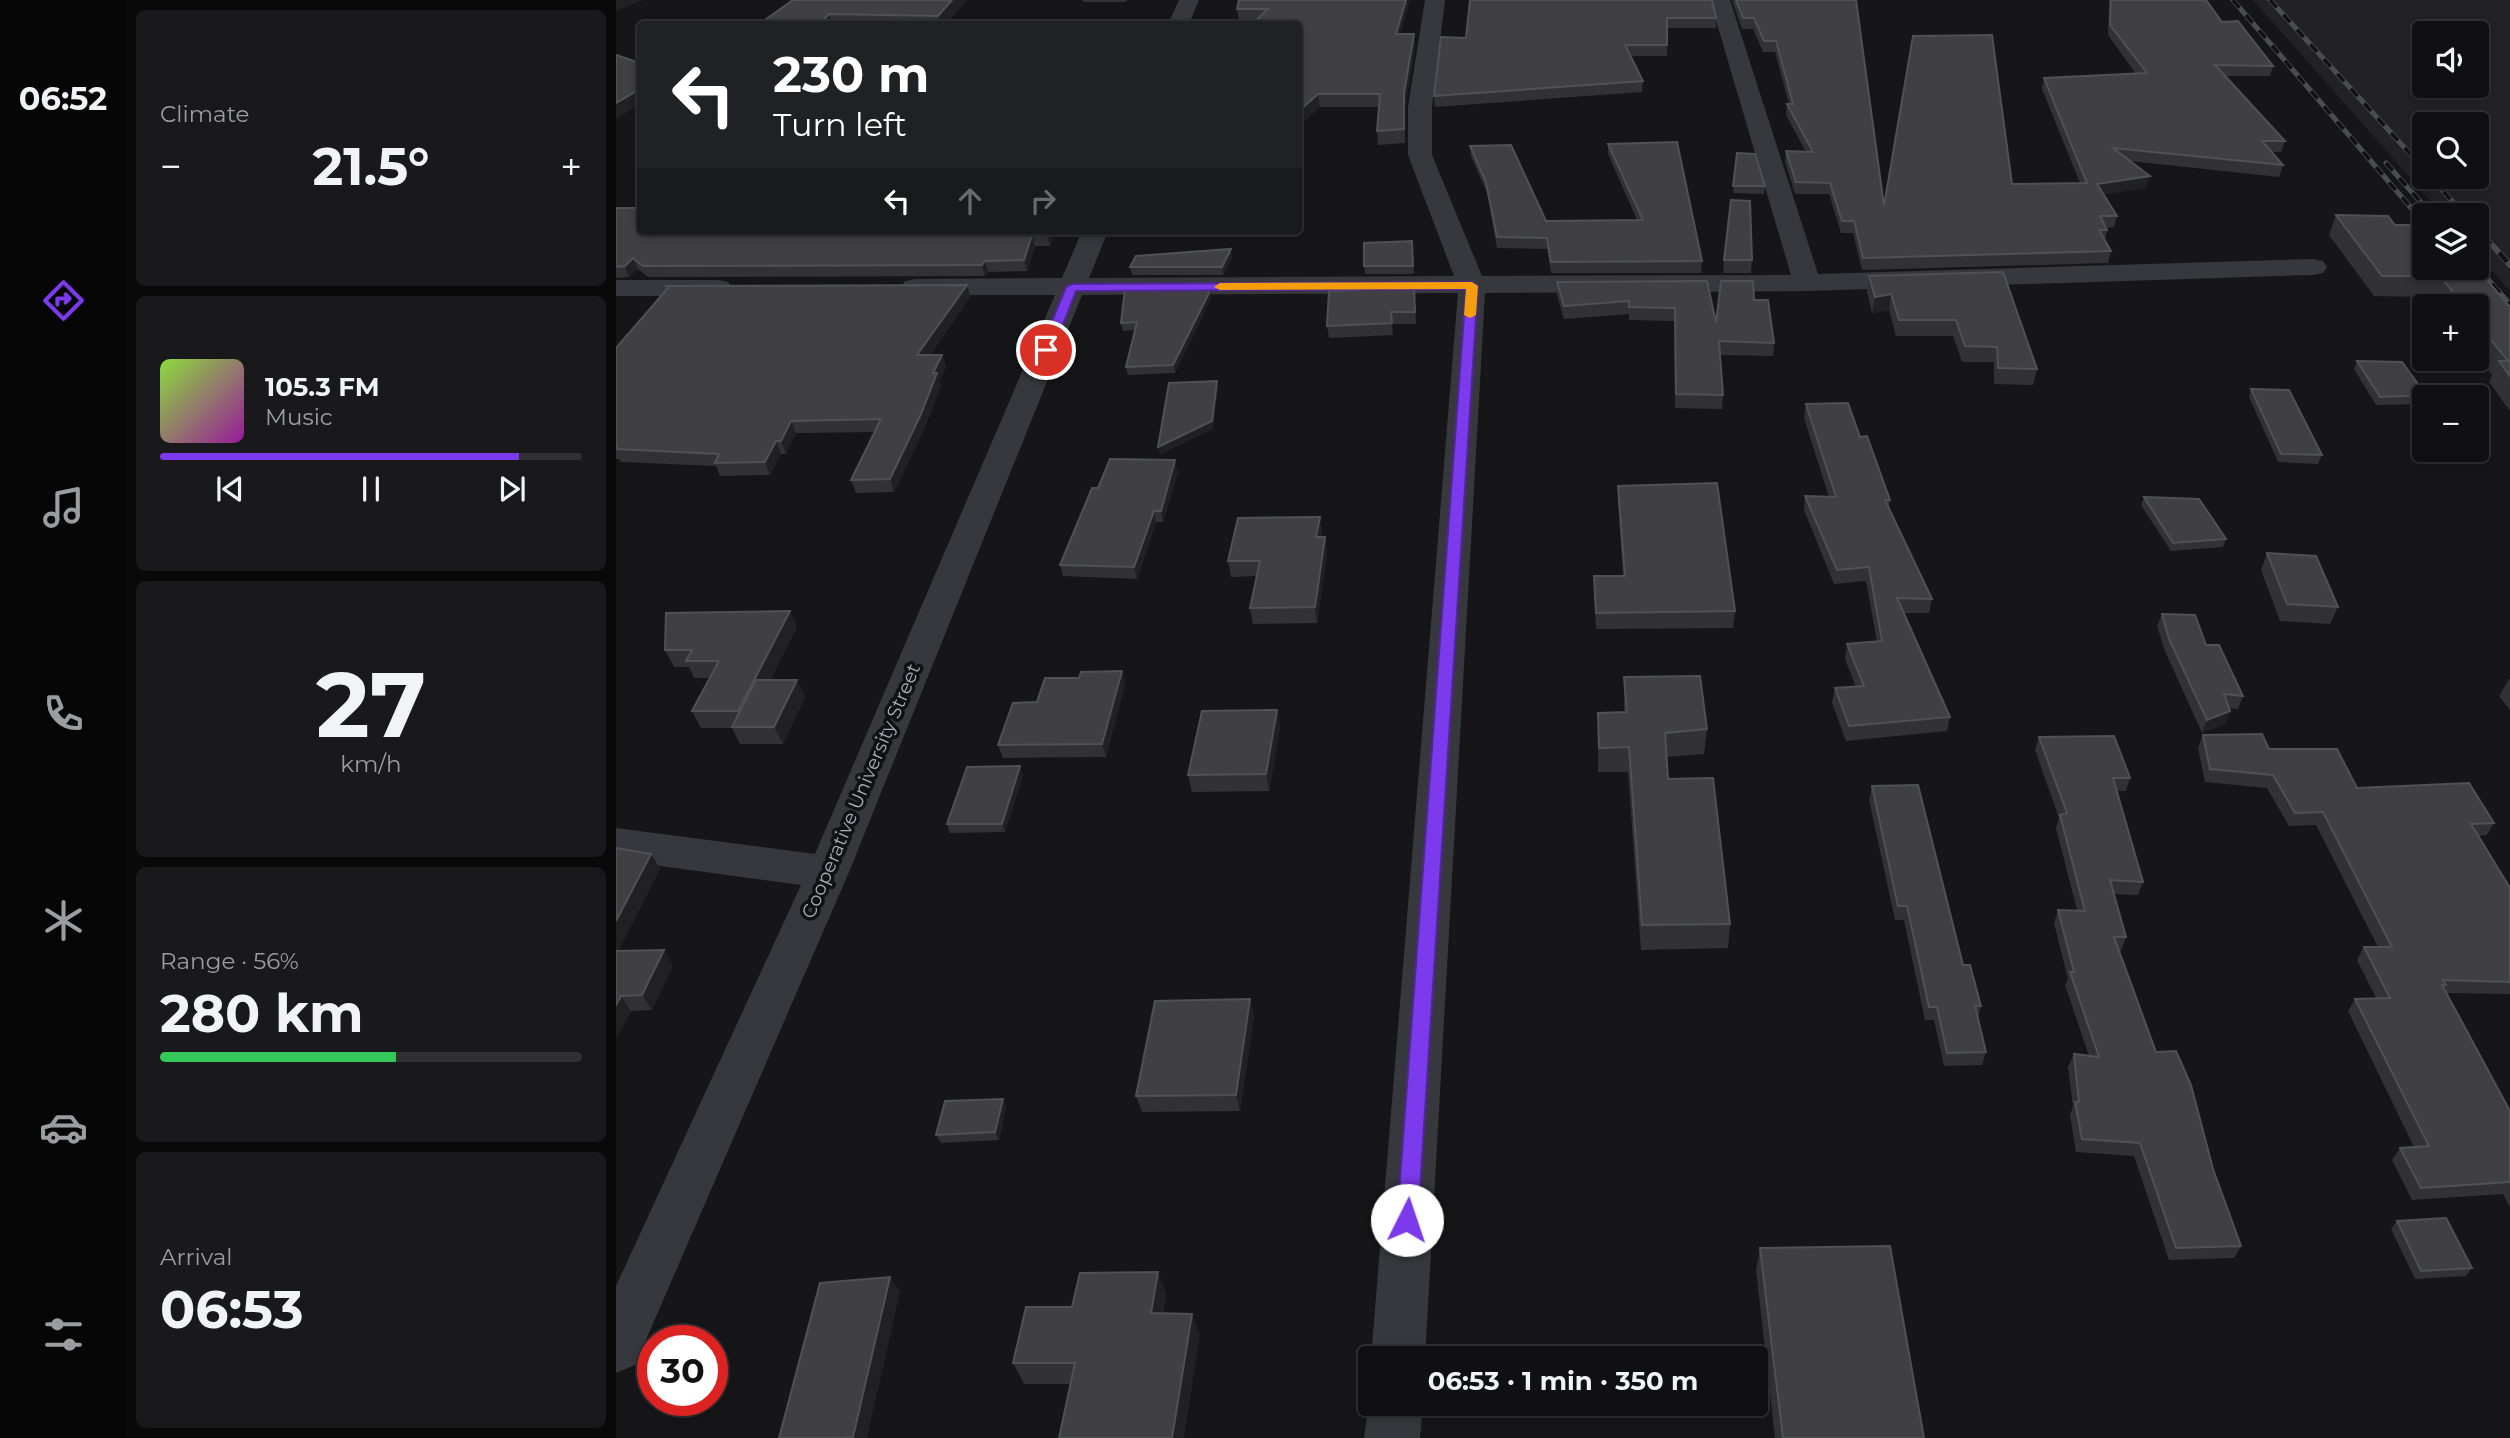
<!DOCTYPE html>
<meta charset="utf-8">
<style>
body{margin:0;font-family:Montserrat,sans-serif;background:#19191b;color:#f1f3f6;height:100vh;display:flex;flex-direction:column;font-size:26px;white-space:nowrap}
*{box-sizing:border-box;margin:0}
p{font-size:23px;color:#9c9d9f}
.icon{flex:none;width:38px;height:38px;fill:none;stroke:currentColor;stroke-width:2;stroke-linecap:round;stroke-linejoin:round}
.map{position:relative;flex:1;overflow:hidden}
.side{display:flex;flex-direction:column;gap:10px;padding:10px;background:#09090a;width:490px}
.side>*{flex:none}
.banner{position:absolute;left:21px;top:21px;width:665px;height:214px;border-radius:7px;box-shadow:0 4px 10px #0003,0 0 0 2px #303032;background:#202124;color:#fff;overflow:hidden}
.fabs{position:absolute;left:1796px;top:21px;display:grid;gap:14px}
.fabs a{display:grid;place-items:center;width:77px;height:77px;border-radius:7px;background:#101012;box-shadow:0 4px 10px #0003,0 0 0 2px #303032;font-size:35px}
.speed{position:absolute;left:21px;top:1325px;display:flex;gap:14px;font-size:35px;font-weight:700;text-align:center}
.speed>*{display:grid;place-content:center;width:91px;height:91px;border-radius:50%;background:#101012;box-shadow:0 4px 10px #0003,0 0 0 2px #303032;line-height:1}
.speed .limit{border:10px solid #d22;background:#fff;color:#111}
.pin{position:absolute;display:grid;place-items:center;width:60px;height:60px;color:#fff;margin:-30px;border:4px solid #fff;border-radius:50%;box-shadow:0 2px 7px #0007}
.me{position:absolute;width:77px;margin:-38px;rotate:4deg;stroke-linejoin:round;filter:drop-shadow(0 0 5px #0008)}
.turn{display:flex;align-items:center;gap:24px;height:147px;padding:0 21px;font-size:32px}
.turn .icon{width:91px;height:91px;stroke-width:2.5}
.turn b{display:block;font-size:49px;line-height:60px}
.lanes{display:flex;align-items:center;height:66px;padding:0 21px;background:#0003;justify-content:center;gap:35px;direction:ltr}
.lanes .off{opacity:.35}
.big{font-size:52px;font-weight:700;line-height:1.1}
.side .widget{flex:1;display:flex;flex-direction:column;justify-content:center;gap:10px;min-width:0;padding:0 24px;border-radius:10px;background:#19191b}
.side .dial{align-items:center;gap:0}
.dial b{font-size:91px;line-height:1}
.song{display:flex;align-items:center;gap:21px}
.cover{width:84px;height:84px;border-radius:10px;background:linear-gradient(135deg,hsl(90 70% 55%),hsl(300 70% 35%))}
.played{height:7px;border-radius:4px;background:linear-gradient(90deg,#7c3aed 85%,#303032 85%)}
.keys{display:flex;justify-content:space-around;direction:ltr}
.heat{display:flex;justify-content:space-between;align-items:center;font-size:38px;direction:ltr}
.charge{height:10px;border-radius:5px;background:linear-gradient(90deg,#34c759 56%,#303032 0)}
.trip{position:absolute;left:742px;top:1346px;width:410px;height:70px;border-radius:7px;background:#101012;box-shadow:0 4px 10px #0003,0 0 0 2px #303032;font-weight:700;line-height:70px;text-align:center}
main{display:flex;flex:1;min-height:0}
.menu{display:flex;flex-direction:column;width:126px;justify-content:space-around;align-items:center;background:#060607;color:#9c9d9f}
.menu .icon{width:49px;height:49px}
.menu .on{color:#7c3aed}
.menu b{font-size:32px;color:#f1f3f6}
.map>svg:first-child{display:block}
.built{fill:#222225;fill-rule:evenodd}
.lines{fill:none;stroke-linecap:round;stroke-linejoin:round}
.minor{fill:#37383d;fill-rule:evenodd}
.rail-far1-casing{stroke:#4a4c52;stroke-width:5}
.rail-casing{stroke:#4a4c52;stroke-width:6}
.rail-far1{stroke:#111113;stroke-width:3.5;stroke-dasharray:10;stroke-linecap:butt}
.rail{stroke:#111113;stroke-width:4.5;stroke-dasharray:12;stroke-linecap:butt}
.wall{fill:#323236}
.shaded-wall{fill:#212124}
.building{fill:#3f3f44;stroke:#4f5156;stroke-width:2}
.route{fill:#7c3aed;stroke:#51269a;stroke-width:2}
.slow{fill:#f59e0b}
.labels{text-anchor:middle;dominant-baseline:central;stroke-width:7;stroke-linejoin:round;paint-order:stroke}
.street-label{font-size:19px;fill:#a8adb8;stroke:#111113}
</style>
<main>
<nav class="menu">
<b>06:52</b>
<svg class="icon on" aria-label="directions" viewBox="0 0 24 24"><path d="M12 3l9 9-9 9-9-9zM9 14v-3h6M13 9l2 2-2 2"/></svg>
<svg class="icon" aria-label="music" viewBox="0 0 24 24"><path d="M9 18V5l10-2v13"/><circle cx="6" cy="18" r="3"/><circle cx="16" cy="16" r="3"/></svg>
<svg class="icon" aria-label="phone" viewBox="0 0 24 24"><path d="M5 4h4l2 5-3 2q2 4 5 5l2-3 5 2v4C11 20 4 13 5 4z"/></svg>
<svg class="icon" aria-label="climate" viewBox="0 0 24 24"><path d="M12 3v18M4 7l16 10M4 17L20 7"/></svg>
<svg class="icon" aria-label="car" viewBox="0 0 24 24"><path d="M5 17H2v-5l4-1 3-4h7l3 4 3 1v5h-3M9 17h6M6 11h13"/><circle cx="7" cy="17" r="2"/><circle cx="17" cy="17" r="2"/></svg>
<svg class="icon" aria-label="filters" viewBox="0 0 24 24"><path d="M4 7h16M4 17h16"/><circle cx="9" cy="7" r="2"/><circle cx="15" cy="17" r="2"/></svg>
</nav>
<section class="side">
<div class="widget"><p>Climate</p>
<div class="heat"><a>−</a><b class="big">21.5°</b><a>+</a></div>
</div>
<div class="widget">
<div class="song"><i class="cover"></i><div><b>105.3 FM</b><p>Music</p></div></div>
<div class="played"></div>
<div class="keys"><svg class="icon" aria-label="previous" viewBox="0 0 24 24"><path d="M18 5L8 12l10 7zM5 5v14"/></svg><svg class="icon" aria-label="pause" viewBox="0 0 24 24"><path d="M8 5v14M16 5v14"/></svg><svg class="icon" aria-label="next" viewBox="0 0 24 24"><path d="M6 5l10 7-10 7zM19 5v14"/></svg></div>
</div>
<div class="widget dial"><b>27</b><p>km/h</p></div>
<div class="widget"><p>Range · 56%</p><b class="big">280 km</b><div class="charge"></div></div>
<div class="widget"><p>Arrival</p><b class="big">06:53</b></div>
</section>
<div class="map">
<svg width="1894" height="1438" viewBox="0 0 1894 1438">
<rect width="100%" height="100%" fill="#161618"/>
<path class="built" d="M1637 0H1894V291L1860 253V215H1827ZM1808 33H1860V86H1808ZM1808 124H1860V177H1808Z"/>
<g class="lines">
<g class="minor">
<path d="M563 0H583L573 24H552Z"/>
<path d="M809 0H829L816 107V155L866 276 1175 275 1094 0H1114L1202 274 1697 259 1707 261 1711 267 1707 273 1697 275 1191 291 869 293 809 1358H755L842 293 466 295 233 872 19 1365 0 1373V1286L185 885 0 860V828L199 854 439 295H299L289 293 285 287 289 281 299 279 446 278 466 231H492L473 278 838 276 792 155V107Z"/>
<path d="M0 280H102L112 282 116 288 112 294 102 296H0Z"/>
<path d="M754 1396V1404H807L804 1438H748Z"/>
</g>
<g class="rail-far1-casing">
<g id="rail-far1">
<path d="M1617 0 1808 223"/>
<path d="M1654 0 1808 169"/>
<path d="M1770 163 1816 215"/>
<path d="M1814 177 1849 215"/>
<path d="M1860 227 1868 236"/>
</g>
</g>
<g class="rail-casing">
<g id="rail">
<path d="M1867 235 1894 265"/>
<path d="M1860 266 1894 305"/>
</g>
</g>
<use href="#rail-far1" class="rail-far1"/>
<use href="#rail" class="rail"/>
</g>
<g class="wall">
<path d="M177 0H351L330 24H143Z"/>
<path d="M466 0H511L510 2H467Z"/>
<path d="M623 0 784 34H798L799 47 789 107V143L762 145 761 131 763 107H704L682 127V24L623 22 621 9Z"/>
<path d="M854 0 1100 18V28H1051V56H1014L1027 81 1026 92 819 107 818 96 850 38Z"/>
<path d="M1116 0H1240L1268 206 1396 184 1464 183 1426 89 1428 78 1520 74 1492 35 1493 0H1590L1606 22 1657 66 1654 76H1609L1669 141 1665 152H1655L1667 165 1663 177 1514 161 1530 188 1487 194 1501 216 1498 227 1490 228 1491 230 1489 240 1495 251 1492 263 1246 270 1237 233H1225L1213 194H1179L1169 162 1170 151 1190 152 1170 115 1171 104H1173L1159 52H1147L1137 29H1126Z"/>
<path d="M992 144 1086 261 1085 273H935L931 249 881 248 871 193 855 156 854 146 930 221 1021 220 992 154Z"/>
<path d="M1121 153 1149 186 1148 194 1117 193Z"/>
<path d="M0 208 24 231H440L434 246H419L411 271 372 272 369 276 32 277 22 269 13 277 0 278Z"/>
<path d="M1720 215 1779 225 1894 307V411L1873 382 1876 375 1860 354V306H1823L1815 297 1758 296 1713 235Z"/>
<path d="M796 241 798 274H749L748 266Z"/>
<path d="M616 257 607 275H516L514 267Z"/>
<path d="M1108 260H1136L1135 273H1107Z"/>
<path d="M1387 272 1421 369 1417 385 1378 384V362H1346L1337 336H1280L1273 310 1256 313 1251 292 1253 276Z"/>
<path d="M1091 281 1100 323 1138 300 1158 343 1157 356 1104 355 1107 395 1106 409 1059 408 1058 321 1013 320V314L948 319 941 295V282Z"/>
<path d="M798 284 800 324H776L777 335 713 338 711 326 747 290Z"/>
<path d="M351 285 354 297 314 355H326L330 367 323 381 325 386 309 427 278 492 240 493 235 480 259 432 180 433 170 454H165L154 475 104 476 100 466 5 462 3 459H0V348L51 289 50 286Z"/>
<path d="M596 296 559 373 512 375 510 367 519 330 507 331 505 323Z"/>
<path d="M1741 361 1810 395 1808 397 1806 404 1760 405 1738 369Z"/>
<path d="M1635 389 1706 455 1702 464 1662 462 1633 397Z"/>
<path d="M1190 404 1244 437 1274 500 1273 508 1316 599 1313 613H1287L1334 717 1331 731 1230 741 1216 703 1219 688 1240 687 1229 659 1231 644 1261 642 1250 581 1218 584 1188 510 1189 496 1213 497 1188 418Z"/>
<path d="M562 472 547 522H540L521 579 447 576 444 565 482 488Z"/>
<path d="M1002 486 1119 611 1117 628 980 629 978 593V576H1007L1002 502Z"/>
<path d="M1528 497 1610 539 1607 547 1555 551 1525 505Z"/>
<path d="M704 517 706 533 705 537H709L711 552 701 623 637 624 634 608 640 576 615 577 612 561Z"/>
<path d="M1651 553 1722 607 1714 624 1664 621 1645 570Z"/>
<path d="M174 611 181 627 154 680H181L189 697 167 744H124L116 728H85L76 711 94 678H78L73 667H58L49 650Z"/>
<path d="M1546 614 1590 645 1627 696 1622 709 1613 708 1614 711 1609 724 1586 733 1549 651 1541 626Z"/>
<path d="M506 671 509 684 490 757 387 758 382 745 421 702 463 678Z"/>
<path d="M1008 677 1091 729 1088 754 1051 757 1052 779 1114 924 1112 948 1025 950 1012 772H982V713L1008 712Z"/>
<path d="M1893 679H1894V710L1883 696Z"/>
<path d="M661 710 664 727 653 791 576 792 572 775Z"/>
<path d="M1587 735 1653 749 1741 788 1878 823 1871 835 1863 836 1894 888V994L1830 993 1894 1111V1207L1887 1194 1796 1200 1776 1160 1784 1148 1798 1147 1732 1011 1739 999 1760 998 1741 960 1748 947H1762L1700 825 1673 826 1651 788 1589 782 1582 748Z"/>
<path d="M1423 737 1514 778 1510 791H1500L1527 882 1522 895 1498 894 1510 937 1505 951H1503L1540 1052 1597 1169 1625 1246 1618 1258 1553 1260 1518 1156 1460 1152 1454 1115 1457 1107 1452 1067 1458 1054 1473 1056 1449 985 1452 979 1438 923 1442 910H1461L1440 828 1443 818 1419 750Z"/>
<path d="M407 775 389 832 334 833 331 824Z"/>
<path d="M1256 786 1347 965 1365 1006 1362 1018 1370 1052 1366 1065 1328 1066 1318 1020H1309L1288 920H1279L1253 800Z"/>
<path d="M0 848 35 854 44 869 2 951 57 965 36 1010 15 1011 0 1038Z"/>
<path d="M634 999 638 1016 624 1111 526 1112 520 1096Z"/>
<path d="M390 1107 383 1140 325 1143 320 1135Z"/>
<path d="M1781 1221 1856 1268 1850 1276 1799 1279 1775 1229Z"/>
<path d="M1144 1248 1308 1438H1159L1140 1270Z"/>
<path d="M542 1272 550 1294 547 1314 584 1335 455 1384H408L397 1363 456 1307Z"/>
</g>
<g class="shaded-wall">
<path d="M0 0H27L0 11Z"/>
<path d="M336 0H351L330 24H324L322 16Z"/>
<path d="M790 0H794L781 47 780 34Z"/>
<path d="M213 14 216 24H204Z"/>
<path d="M798 34 799 47 789 107V143L788 93Z"/>
<path d="M24 89V104L0 119V103Z"/>
<path d="M702 94 704 107 682 127V112Z"/>
<path d="M1534 176 1530 188 1478 196 1481 184Z"/>
<path d="M433 231H440L434 246 431 235Z"/>
<path d="M416 235 419 246 411 271 408 260Z"/>
<path d="M615 249 616 257 607 275 606 267Z"/>
<path d="M17 258 22 269 13 277 9 266Z"/>
<path d="M369 261 372 272 369 276 366 265Z"/>
<path d="M351 285 354 297 305 367 301 355Z"/>
<path d="M595 289 596 296 559 373 557 365Z"/>
<path d="M1275 294 1273 310 1256 313 1259 297Z"/>
<path d="M326 355 330 367 323 381 325 386 309 427 278 492 274 479 317 373Z"/>
<path d="M601 381 602 389 597 429 544 455 542 447Z"/>
<path d="M175 421 180 433 170 454 165 441Z"/>
<path d="M160 441 165 454 154 475 149 462Z"/>
<path d="M559 460 562 472 547 522 545 511Z"/>
<path d="M538 511 540 522 521 579 518 567Z"/>
<path d="M704 517 706 533 703 552 700 537Z"/>
<path d="M709 537 711 552 701 623 699 607Z"/>
<path d="M174 611 181 627 131 727 122 711Z"/>
<path d="M506 671 509 684 490 757 486 744Z"/>
<path d="M181 680 189 697 167 744 158 727Z"/>
<path d="M661 710 664 727 653 791 650 774Z"/>
<path d="M1614 711 1609 724 1586 733 1591 720Z"/>
<path d="M404 766 407 775 389 832 386 824Z"/>
<path d="M35 854 44 869 0 955V921Z"/>
<path d="M48 950 57 965 36 1010 26 995Z"/>
<path d="M5 996 15 1011 0 1038V1005Z"/>
<path d="M634 999 638 1016 624 1111 620 1095Z"/>
<path d="M387 1099 390 1107 383 1140 379 1132Z"/>
<path d="M542 1272 550 1294 544 1335 535 1313Z"/>
<path d="M274 1277 284 1292 251 1438H238L237 1437Z"/>
<path d="M576 1314 584 1335 568 1438H556Z"/>
</g>
<g class="building">
<path d="M177 0H336L322 16 213 14 204 24H143Z"/>
<path d="M623 0H790L780 34H798L788 93V129L761 131 764 94H702L682 112V24H636L652 9H621Z"/>
<path d="M854 0H1096L1100 18H1051V45H1009L1027 81 818 96 825 37 850 38Z"/>
<path d="M1120 0H1240L1268 206 1297 36 1376 35 1396 184 1471 183 1428 78 1531 73 1494 25 1495 0H1590L1606 22 1622 21 1657 66 1599 65 1669 141H1646L1667 165 1497 148 1534 176 1481 184 1501 216H1484L1491 230H1483L1495 251 1247 258 1238 221H1226L1214 183 1180 182 1170 151 1197 152 1171 104H1177L1160 41H1148L1138 18H1127Z"/>
<path d="M0 55 24 63V89L0 103Z"/>
<path d="M1061 142 1086 261 935 262 931 238 881 237 870 182 854 146 895 145 930 221 1027 220 992 144Z"/>
<path d="M1121 153 1139 154 1149 186H1117Z"/>
<path d="M1115 200 1134 201 1136 260H1108Z"/>
<path d="M0 208H24V231H433L431 235H416L408 260 369 261 366 265 27 266 17 258 9 266 0 267Z"/>
<path d="M1720 215 1772 216 1779 225H1808V268L1860 267 1894 307V376L1883 361H1892L1860 321V306H1848L1824 276H1766Z"/>
<path d="M796 241 797 266H748V243Z"/>
<path d="M615 249 606 267H514L520 256Z"/>
<path d="M1387 272 1421 369 1382 368 1381 347 1349 346 1340 320H1283L1275 294 1259 297 1253 276Z"/>
<path d="M1091 281 1100 323 1105 281H1137L1138 300H1152L1158 343 1103 341 1107 395 1060 394 1059 308 1013 307V301L948 306 941 282Z"/>
<path d="M748 284H798L799 312H775L776 323 711 326 713 291 747 290Z"/>
<path d="M351 285 301 355H326L317 373H321L305 414 274 479 235 480 265 419 175 421 165 441H160L149 462 99 463 103 454 0 449 1 446H0V348L52 288 50 286Z"/>
<path d="M509 289H595L557 365 510 367 521 322 505 323Z"/>
<path d="M1741 361 1786 362 1810 395 1764 397Z"/>
<path d="M601 381 596 421 542 447 553 383Z"/>
<path d="M1635 389 1673 390 1706 455 1665 454Z"/>
<path d="M1232 403 1244 437 1251 436 1274 500H1269L1316 599 1281 598 1334 717 1233 726 1219 688 1248 686 1231 644 1266 641 1253 567 1221 570 1189 496 1220 497 1190 404Z"/>
<path d="M494 459 559 460 545 511H538L518 567 444 565 476 488H482Z"/>
<path d="M1101 483 1119 611 980 613 978 576H1009L1002 486Z"/>
<path d="M1528 497 1583 499 1610 539 1557 543Z"/>
<path d="M704 517 700 537H709L699 607 634 608 644 561H612L622 518Z"/>
<path d="M1651 553 1700 556 1722 607 1671 604Z"/>
<path d="M174 611 122 711H76L103 661H70L76 650H49L50 613Z"/>
<path d="M1546 614 1579 615 1590 645H1603L1627 696 1608 694 1614 711 1591 720 1553 639Z"/>
<path d="M506 671 486 744 382 745 397 703 421 702 429 678H463L465 672Z"/>
<path d="M1084 676 1091 729 1049 733 1052 779 1097 778 1114 924 1026 925 1013 747 983 748 982 713 1011 712 1008 677Z"/>
<path d="M140 680H181L158 727H116Z"/>
<path d="M661 710 650 774 572 775 586 711Z"/>
<path d="M1646 734 1653 749H1721L1741 788 1853 783 1878 823 1855 824 1894 888V982L1827 980 1830 985H1826L1894 1111V1182L1805 1188 1784 1148 1813 1146 1739 999 1774 998 1748 947H1776L1707 812 1679 813 1657 775 1594 769 1587 735Z"/>
<path d="M1498 736 1514 778H1497L1527 882 1494 880 1510 937H1498L1540 1052 1560 1051 1575 1085 1597 1169 1625 1246 1560 1248 1524 1143 1466 1139 1459 1102H1463L1458 1054 1483 1057 1454 972H1458L1442 910 1469 911 1444 815 1451 813 1423 737Z"/>
<path d="M404 766 386 824H331L351 767Z"/>
<path d="M1302 785 1347 965H1354L1365 1006H1359L1370 1052 1331 1053 1321 1007H1313L1291 906H1282L1256 786Z"/>
<path d="M0 848 35 854 0 921Z"/>
<path d="M48 950 26 995 5 996 0 1005V951Z"/>
<path d="M634 999 620 1095 520 1096 539 1001Z"/>
<path d="M387 1099 379 1132 320 1135 329 1101Z"/>
<path d="M1830 1218 1856 1268 1805 1271 1781 1221Z"/>
<path d="M1274 1246 1308 1438H1167L1144 1248Z"/>
<path d="M542 1272 535 1313 576 1314 556 1438H443L459 1363H397L410 1307H456L464 1273Z"/>
<path d="M274 1277 237 1437 219 1438H163L204 1283Z"/>
</g>
<path class="route" d="M856 282 862 286 802 1220 799 1227 791 1230 784 1227 781 1220 850 289 460 291 437 350 430 353 424 350 450 287 456 284Z"/>
<path class="slow" d="M856 282 862 286 860 315 854 318 848 315 850 289 604 290 598 287 604 283Z"/>
<g class="labels">
<g class="street-label">
<text transform="translate(245 791) rotate(-67)">Cooperative University Street</text>
</g>
</g>
</svg>
<div class="fabs">
<a><svg class="icon" aria-label="sound" viewBox="0 0 24 24"><path d="M4 9h4l5-4v14l-5-4H4zM17 9q2 3 0 6"/></svg></a>
<a><svg class="icon" aria-label="search" viewBox="0 0 24 24"><circle cx="10" cy="10" r="6"/><path d="M15 15l6 6"/></svg></a>
<a><svg class="icon" aria-label="layers" viewBox="0 0 24 24"><path d="M12 4l9 5-9 5-9-5zM3 14l9 5 9-5"/></svg></a>
<a>+</a>
<a>−</a>
</div>
<div class="speed"><div class="limit">30</div></div>
<div class="pin" style="left:430px;top:350px;background:#d93025"><svg class="icon" aria-label="arrive" viewBox="0 0 24 24"><path d="M6 21V4h12l-3 4 3 4H6"/></svg></div>
<svg class="me" style="left:791px;top:1220px" viewBox="-20 -20 40 40"><circle r="19" fill="#fff"/><path d="M0-13L10 11 0 6-10 11z" fill="#7c3aed"/></svg>
<div class="trip">06:53 · 1 min · 350 m</div>
<div class="banner">
<div class="turn"><svg class="icon" aria-label="left" viewBox="0 0 24 24"><path d="M17 20v-9H6M10 6l-5 5 5 5"/></svg><div><b>230 m</b>Turn left</div></div>
<div class="lanes"><svg class="icon" aria-label="left" viewBox="0 0 24 24"><path d="M17 20v-9H6M10 6l-5 5 5 5"/></svg><svg class="icon off" aria-label="ahead" viewBox="0 0 24 24"><path d="M12 20V5M6 11l6-6 6 6"/></svg><svg class="icon off" aria-label="right" viewBox="0 0 24 24"><path d="M7 20v-9h11M14 6l5 5-5 5"/></svg></div>
</div>
</div>
</main>
